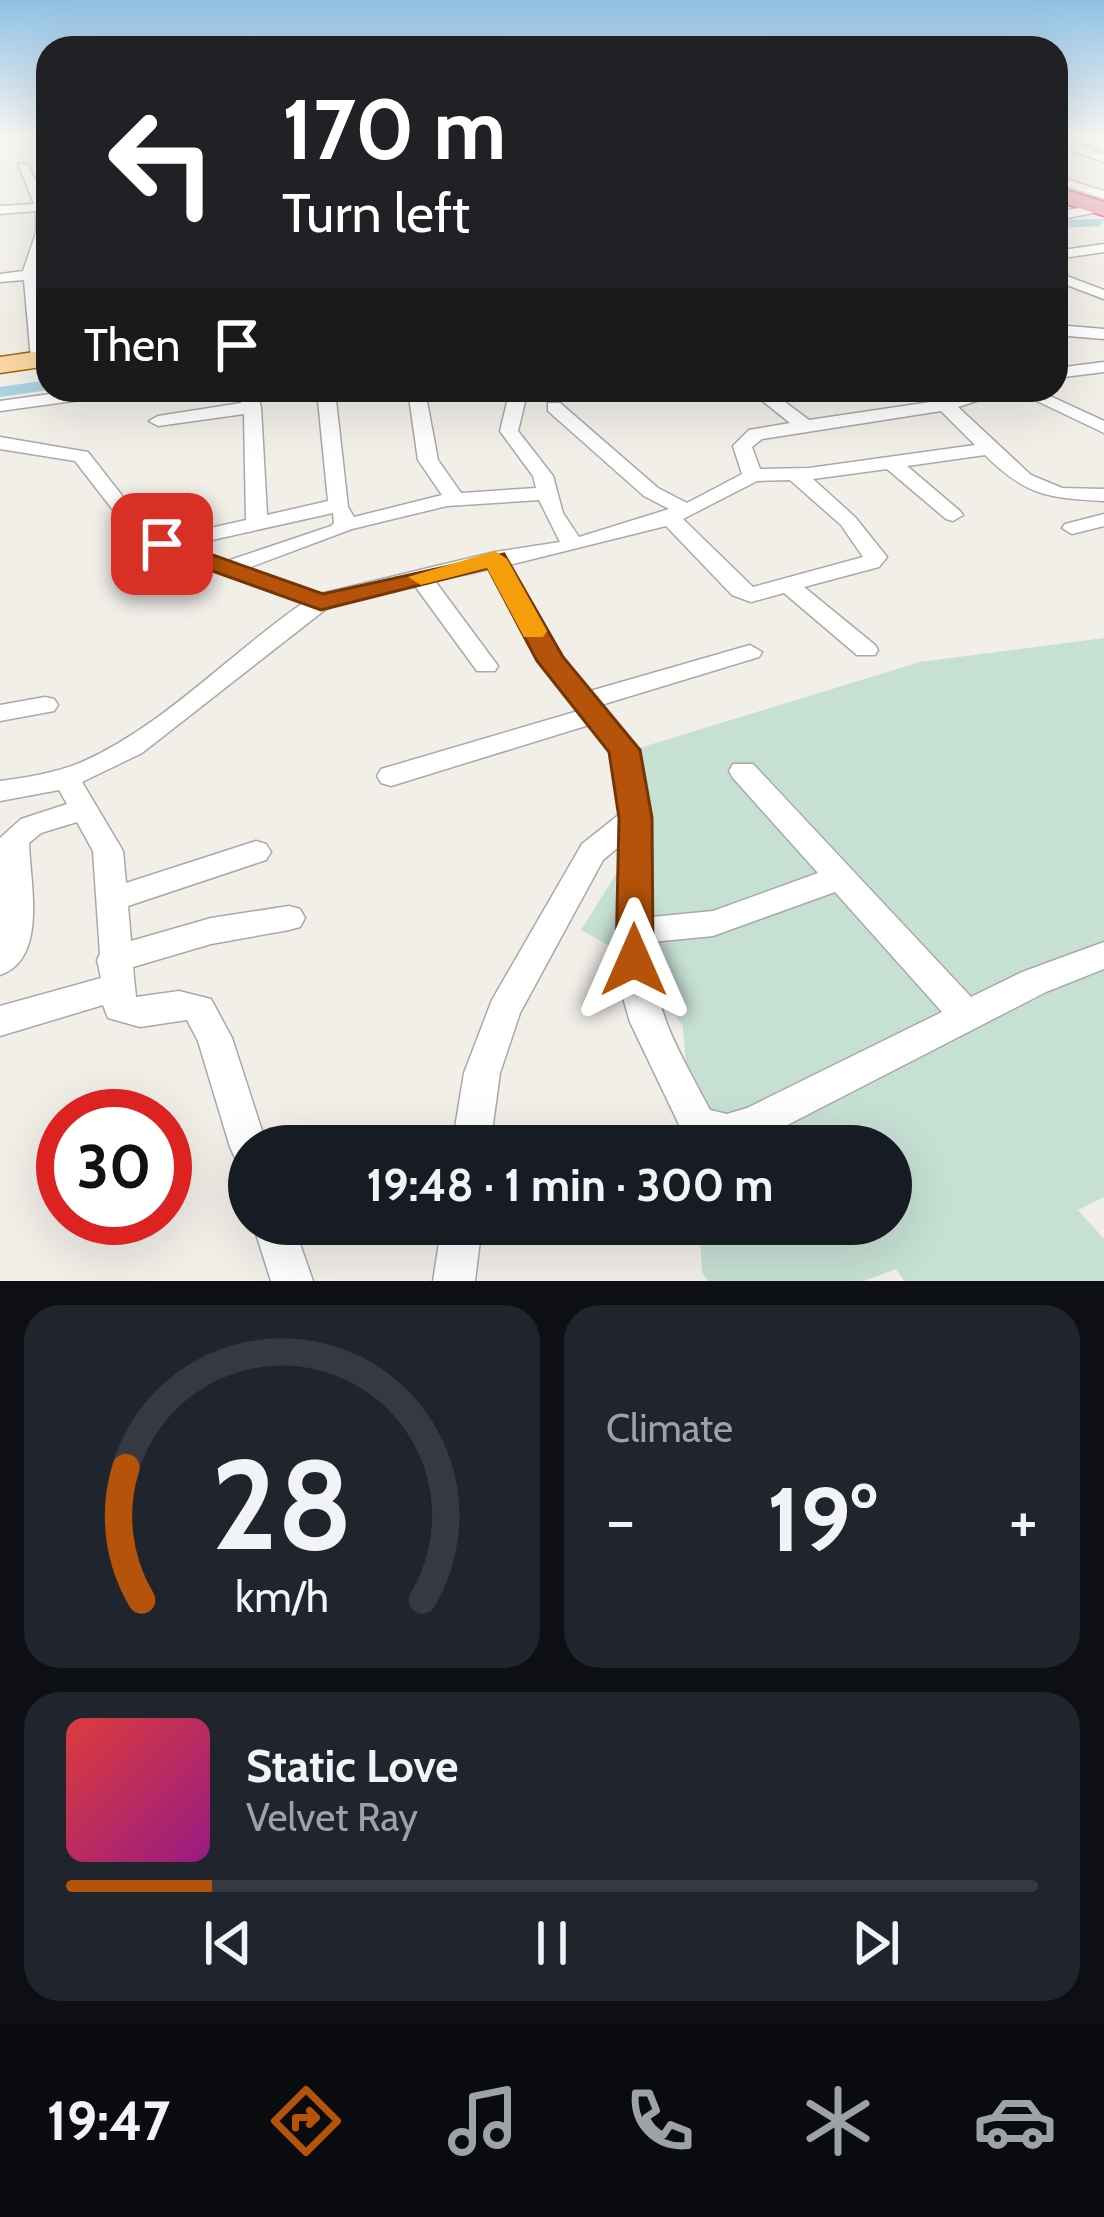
<!DOCTYPE html>
<meta charset="utf-8">
<style>
body{margin:0;font-family:Cabin,sans-serif;background:#20242c;color:#f1f3f6;height:100vh;display:flex;flex-direction:column;font-size:45px;white-space:nowrap}
*{box-sizing:border-box;margin:0}
p{font-size:39px;color:#9ea1a6}
.icon{flex:none;width:66px;height:66px;fill:none;stroke:currentColor;stroke-width:2;stroke-linecap:round;stroke-linejoin:round}
.map{position:relative;height:1281px;overflow:hidden}
.details{display:flex;flex-direction:column;gap:24px;padding:24px;background:#0d0f14;flex:1}
.details>*{flex:none}
.guide{position:absolute;left:36px;top:36px;width:1032px;height:366px;border-radius:36px;box-shadow:0 12px 48px #0002;background:#202124;color:#fff;overflow:hidden}
.speed{position:absolute;left:36px;top:1089px;display:flex;gap:24px;font-size:60px;font-weight:700;text-align:center}
.speed>*{display:grid;place-content:center;width:156px;height:156px;border-radius:50%;background:#171b24;box-shadow:0 12px 48px #0002;line-height:1}
.speed .limit{border:18px solid #d22;background:#fff;color:#111}
.pin{position:absolute;display:grid;place-items:center;width:102px;height:102px;color:#fff;margin:-51px;border-radius:24px;box-shadow:0 6px 18px #0006}
.me{position:absolute;width:132px;margin:-66px;rotate:0deg;stroke-linejoin:round;filter:drop-shadow(0 0 9px #0008)}
.turn{display:flex;align-items:center;gap:42px;height:252px;padding:0 48px;font-size:54px}
.turn .icon{width:156px;height:156px;stroke-width:2.5}
.turn b{display:block;font-size:84px;line-height:102px}
.then{display:flex;align-items:center;height:114px;padding:0 48px;background:#0003;gap:24px;font-size:45px}
.big{font-size:90px;font-weight:700;line-height:1.1}
.details .card{flex:1;display:flex;flex-direction:column;justify-content:center;gap:18px;min-width:0;padding:0 42px;border-radius:36px;background:#20242c}
.details .dial{align-items:center;gap:0}
.dial svg{height:312px;overflow:visible;fill:none;stroke:#363941;stroke-width:7;stroke-linecap:round;text-anchor:middle}
.dial text{fill:#f1f3f6;stroke:none}
.song{display:flex;align-items:center;gap:36px}
.cover{width:144px;height:144px;border-radius:18px;background:linear-gradient(135deg,hsl(0 70% 55%),hsl(310 70% 35%))}
.played{height:12px;border-radius:6px;background:linear-gradient(90deg,#b45309 15%,#363941 15%)}
.keys{display:flex;justify-content:space-around;direction:ltr}
.heat{display:flex;justify-content:space-between;align-items:center;font-size:66px;direction:ltr}
.details .tiles{flex:1;display:grid;gap:24px;grid-template-columns:1fr 1fr}
.card:last-child{grid-column:span 2}
.trip{position:absolute;left:228px;top:1125px;width:684px;height:120px;border-radius:60px;background:#171b24;box-shadow:0 12px 48px #0002;font-weight:700;line-height:120px;text-align:center}
.menu{display:flex;height:192px;justify-content:space-around;align-items:center;background:#090b0e;color:#9ea1a6}
.menu .icon{width:84px;height:84px}
.menu .current{color:#b45309}
.menu b{font-size:54px;color:#f1f3f6}
.map>svg:first-child{display:block}
.wetland{fill:#c6e0d4}
.lines{fill:none;stroke-linecap:round;stroke-linejoin:round}
.canal{fill:#aad3df;fill-rule:evenodd}
.street-casing{stroke:#a9a9a9;stroke-width:3}
.primary-casing{stroke:#a06b00;stroke-width:3}
.highway-casing{stroke:#dc2a67;stroke-width:3}
.street{fill:#fff;fill-rule:evenodd}
.primary{fill:#fcd6a4;fill-rule:evenodd}
.highway{fill:#e892a2;fill-rule:evenodd}
.route{fill:#b45309;stroke:#753606;stroke-width:3}
.slow{fill:#f59e0b}
</style>
<div class="map">
<svg width="1104" height="1281" viewBox="0 0 1104 1281">
<rect width="100%" height="100%" fill="#f2efe9"/>
<path class="wetland" d="M1104 638V1197L1078 1210 1104 1239V1281H904L896 1269 864 1281H708L702 1272 699 1224H891V1146H692L683 1026 628 956 581 930 652 816 636 749 920 662Z"/>
<g class="lines">
<g class="canal">
<path d="M1056 137 1104 150V157L1056 141Z"/>
<path d="M1104 219 1100 226 1056 228V220Z"/>
<path d="M48 380 49 390 0 397V387Z"/>
</g>
<g class="street-casing">
<g id="street">
<path d="M0 137H31L0 142Z"/>
<path d="M38 137H48V143H40Z"/>
<path d="M1056 138 1104 155V162L1056 145Z"/>
<path d="M18 163 28 165 48 207V237L37 267 47 359 39 364 31 359 24 280 0 282V274L23 271 36 233V211L0 214V206L34 204Z"/>
<path d="M1056 176 1104 191V199L1056 183Z"/>
<path d="M1102 204 1104 211 1056 220V212Z"/>
<path d="M1104 244V252L1056 259V251Z"/>
<path d="M1056 272 1104 290V299L1056 281Z"/>
<path d="M1056 325 1104 329V339L1056 335Z"/>
<path d="M1104 362V372L1056 378V368Z"/>
<path d="M79 390H126L117 395 0 411V401Z"/>
<path d="M238 390H256L261 407 267 515 328 501 317 390H452L443 395 426 396 438 460 461 493 536 488 533 476 500 431 507 402 501 390H519L525 402 518 431 553 476 563 513 579 537 669 509 644 496 548 411V403H560L658 488 687 503 742 474 733 446 749 430 790 423 749 390H769L809 420 944 400 981 390H1010L958 407 1031 475 1062 488 1104 489V501C1049 498 1026 496 985 455L907 466 960 511 963 515 953 521 946 519 887 469 813 479 855 517 887 557 879 567 804 587 875 645 878 650 875 655H857L784 593 751 602 732 595 666 526 509 565 561 658 590 691 750 645 762 652 759 657 601 705 637 750 650 817 652 917 713 911 818 873 733 778 729 771 733 764H753L971 997 1022 972 1104 942V969L1046 992 766 1136C737 1147 714 1148 685 1137L630 1022 619 984 621 845 603 860 520 1013 500 1073 490 1146H452L464 1073 492 1000 582 844 621 813 611 752 589 725 391 786 381 783 377 776 381 769 578 711 539 661 490 569 435 581 498 666 495 671H477L415 586 354 598 326 609 142 753 82 782 123 851 126 883 256 841 266 844 271 852 266 860 128 906 131 941 211 918 289 906 300 909 305 918 300 927 289 930 211 944 133 967 136 997 179 991 211 999 232 1038 267 1146H249V1165L236 1160 230 1147 198 1041 187 1020 140 1027 108 1018 103 1005 0 1036V1006L101 978 97 960 100 954 93 851 77 822 41 833 29 843C30 883 48 959 0 975V838L21 819 67 804 59 790 0 801V781C28 777 56 773 82 762 165 725 229 654 303 603L154 550 127 528 75 461 0 449V437L88 452 141 520 166 538 246 520 244 414 158 426 149 421 158 416 241 403ZM409 397 418 460 442 495 354 517 348 507 336 400ZM941 411 975 445 809 468 760 469 752 447 762 439ZM790 480 841 525 863 557 753 587 683 519 757 481ZM539 500 560 542 495 552 320 594 248 568 352 529 447 506ZM333 513 334 523 331 526 227 561 185 546ZM835 892 942 1012 747 1108 727 1114 710 1110C678 1049 653 1013 652 942L713 936Z"/>
<path d="M1014 390H1037L1104 421V433Z"/>
<path d="M1104 514V526L1072 534 1062 528 1065 524Z"/>
<path d="M45 697 54 699 58 705 54 711 0 721V705Z"/>
<path d="M253 1224H293L313 1281H271Z"/>
<path d="M442 1224H482L475 1281H433Z"/>
</g>
</g>
<g class="primary-casing">
<path id="primary" d="M48 350V366L0 373V357Z"/>
</g>
<g class="highway-casing">
<path id="highway" d="M1056 187 1104 202V216L1056 201Z"/>
</g>
<use href="#street" class="street"/>
<use href="#primary" class="primary"/>
<use href="#highway" class="highway"/>
</g>
<linearGradient id="sky" x2="0" y2="1"><stop stop-color="#8fc0e4"/><stop offset="0.43" stop-color="#f9f8f5"/><stop offset="1" stop-color="#f9f8f5" stop-opacity="0"/></linearGradient>
<rect width="1104" height="316" fill="url(#sky)"/>
<path class="route" d="M162 537 323 594 504 554 563 657 640 750 652 818 653 960 647 971 634 975 621 971 616 960 619 818 609 752 537 661 488 568 321 610 154 550 150 544Z"/>
<path class="slow" d="M495 551 507 559 547 631 543 637H524L487 568 421 585 408 577Z"/>
</svg>
<div class="speed"><div class="limit">30</div></div>
<div class="pin" style="left:162px;top:544px;background:#d93025"><svg class="icon" aria-label="arrive" viewBox="0 0 24 24"><path d="M6 21V4h12l-3 4 3 4H6"/></svg></div>
<svg class="me" style="left:634px;top:960px" viewBox="-20 -20 40 40"><path d="M0-17L14 15 0 8-14 15z" fill="#b45309" stroke="#fff" stroke-width="4"/></svg>
<div class="trip">19:48 · 1 min · 300 m</div>
<div class="guide">
<div class="turn"><svg class="icon" aria-label="left" viewBox="0 0 24 24"><path d="M17 20v-9H6M10 6l-5 5 5 5"/></svg><div><b>170 m</b>Turn left</div></div>
<div class="then">Then<svg class="icon" aria-label="arrive" viewBox="0 0 24 24"><path d="M6 21V4h12l-3 4 3 4H6"/></svg></div>
</div>
</div>
<section class="details">
<div class="tiles">
<div class="card dial"><svg viewBox="0 0 100 80">
<path d="M14 69A42 42 0 1 1 86 69"/>
<path d="M14 69A42 42 0 0 1 10 35" stroke="#b45309"/>
<text x="50" y="56" font-size="32" font-weight="700">28</text>
<text x="50" y="72" font-size="11">km/h</text>
</svg></div>
<div class="card"><p>Climate</p>
<div class="heat"><a>−</a><b class="big">19°</b><a>+</a></div>
</div>
<div class="card">
<div class="song"><i class="cover"></i><div><b>Static Love</b><p>Velvet Ray</p></div></div>
<div class="played"></div>
<div class="keys"><svg class="icon" aria-label="previous" viewBox="0 0 24 24"><path d="M18 5L8 12l10 7zM5 5v14"/></svg><svg class="icon" aria-label="pause" viewBox="0 0 24 24"><path d="M8 5v14M16 5v14"/></svg><svg class="icon" aria-label="next" viewBox="0 0 24 24"><path d="M6 5l10 7-10 7zM19 5v14"/></svg></div>
</div>
</div>
</section>
<nav class="menu">
<b>19:47</b>
<svg class="icon current" aria-label="directions" viewBox="0 0 24 24"><path d="M12 3l9 9-9 9-9-9zM9 14v-3h6M13 9l2 2-2 2"/></svg>
<svg class="icon" aria-label="music" viewBox="0 0 24 24"><path d="M9 18V5l10-2v13"/><circle cx="6" cy="18" r="3"/><circle cx="16" cy="16" r="3"/></svg>
<svg class="icon" aria-label="phone" viewBox="0 0 24 24"><path d="M5 4h4l2 5-3 2q2 4 5 5l2-3 5 2v4C11 20 4 13 5 4z"/></svg>
<svg class="icon" aria-label="climate" viewBox="0 0 24 24"><path d="M12 3v18M4 7l16 10M4 17L20 7"/></svg>
<svg class="icon" aria-label="car" viewBox="0 0 24 24"><path d="M5 17H2v-5l4-1 3-4h7l3 4 3 1v5h-3M9 17h6M6 11h13"/><circle cx="7" cy="17" r="2"/><circle cx="17" cy="17" r="2"/></svg>
</nav>
